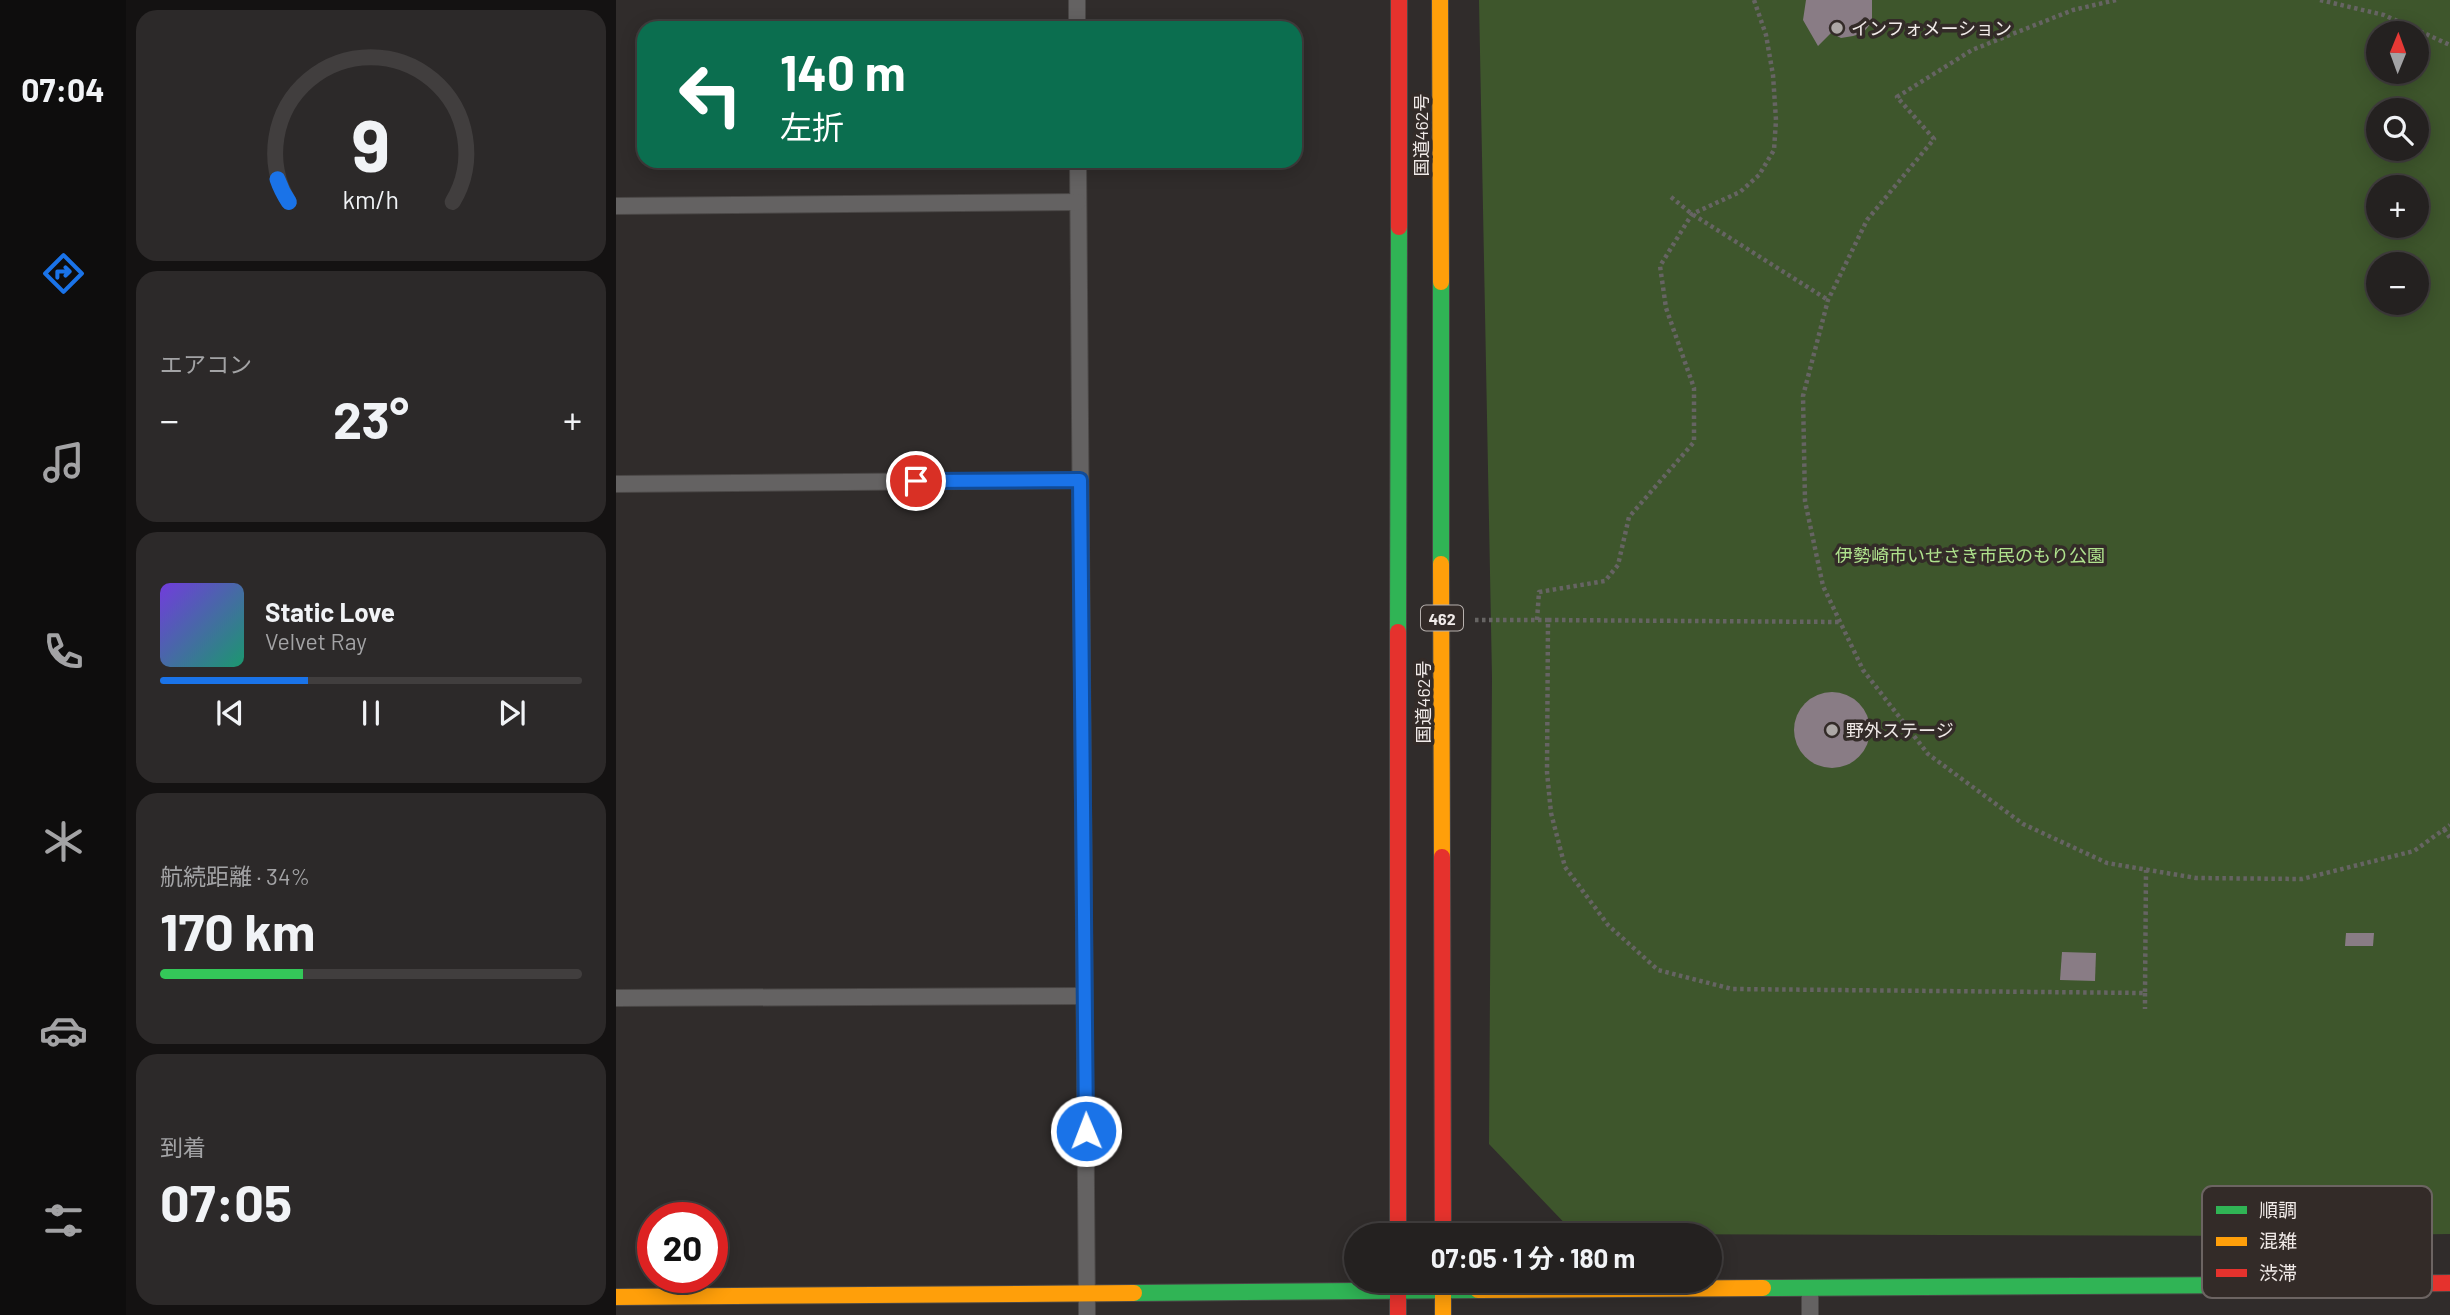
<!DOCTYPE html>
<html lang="ja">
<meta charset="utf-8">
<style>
body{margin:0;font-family:Barlow,"Noto Sans JP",sans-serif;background:#2c2929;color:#f1f3f6;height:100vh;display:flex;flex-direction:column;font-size:26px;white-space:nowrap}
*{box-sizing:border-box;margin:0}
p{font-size:23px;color:#a3a3a5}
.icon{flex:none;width:38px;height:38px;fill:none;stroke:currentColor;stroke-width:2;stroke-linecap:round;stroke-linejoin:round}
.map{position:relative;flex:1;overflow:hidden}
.details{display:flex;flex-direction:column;gap:10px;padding:10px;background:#141212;width:490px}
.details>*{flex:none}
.guide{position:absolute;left:21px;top:21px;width:665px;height:147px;border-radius:21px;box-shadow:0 4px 18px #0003,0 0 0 2px #413e3e;background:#0b6e4f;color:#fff;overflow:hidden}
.needle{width:46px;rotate:1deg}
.tools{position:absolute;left:1750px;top:21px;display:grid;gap:14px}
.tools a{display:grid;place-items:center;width:63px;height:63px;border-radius:50%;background:#242120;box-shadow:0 4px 18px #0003,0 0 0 2px #413e3e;font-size:35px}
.speed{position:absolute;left:21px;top:1202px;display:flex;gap:14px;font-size:35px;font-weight:700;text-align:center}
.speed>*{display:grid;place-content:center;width:91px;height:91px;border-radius:50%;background:#242120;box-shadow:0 4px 18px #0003,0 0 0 2px #413e3e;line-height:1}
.speed .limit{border:10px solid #d22;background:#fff;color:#111}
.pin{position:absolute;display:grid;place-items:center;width:60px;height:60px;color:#fff;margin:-30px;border:4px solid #fff;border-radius:50%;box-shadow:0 2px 7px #0007}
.me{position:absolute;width:77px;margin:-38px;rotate:359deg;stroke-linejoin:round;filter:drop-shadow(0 0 5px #0008)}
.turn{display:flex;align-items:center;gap:24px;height:147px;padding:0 28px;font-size:32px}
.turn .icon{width:91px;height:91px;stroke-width:2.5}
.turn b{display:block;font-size:49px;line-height:60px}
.big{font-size:52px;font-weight:700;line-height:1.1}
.details .tile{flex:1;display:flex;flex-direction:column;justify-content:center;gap:10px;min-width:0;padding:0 24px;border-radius:21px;background:#2c2929}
.details .dial{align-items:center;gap:0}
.dial svg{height:182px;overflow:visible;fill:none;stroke:#413e3e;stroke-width:7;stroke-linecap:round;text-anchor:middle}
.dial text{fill:#f1f3f6;stroke:none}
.song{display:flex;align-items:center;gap:21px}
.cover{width:84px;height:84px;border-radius:10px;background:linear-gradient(135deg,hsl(260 70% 55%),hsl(160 70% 35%))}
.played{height:7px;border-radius:4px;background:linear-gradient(90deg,#1a73e8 35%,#413e3e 35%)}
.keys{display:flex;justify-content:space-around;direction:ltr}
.heat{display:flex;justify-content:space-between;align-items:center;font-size:38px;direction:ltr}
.charge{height:10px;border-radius:5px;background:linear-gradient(90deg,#34c759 34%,#413e3e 0)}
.trip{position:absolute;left:728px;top:1223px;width:378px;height:70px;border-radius:35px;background:#242120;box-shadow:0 4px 18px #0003,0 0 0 2px #413e3e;font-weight:700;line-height:70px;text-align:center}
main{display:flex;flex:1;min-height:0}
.dock{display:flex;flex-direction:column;width:126px;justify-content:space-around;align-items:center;background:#0e0d0d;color:#a3a3a5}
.dock .icon{width:49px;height:49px}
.dock .on{color:#1a73e8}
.dock b{font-size:32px;color:#f1f3f6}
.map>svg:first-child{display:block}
.green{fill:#3e562c;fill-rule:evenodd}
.building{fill:#897c85}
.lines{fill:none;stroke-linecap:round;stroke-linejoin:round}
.lane-casing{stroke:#4a4746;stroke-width:18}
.fast-casing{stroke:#4a4746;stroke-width:18}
.slow-casing{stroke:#4a4746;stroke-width:18}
.jam-casing{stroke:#4a4746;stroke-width:18}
.path{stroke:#666463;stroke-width:4.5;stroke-dasharray:3.5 3.5;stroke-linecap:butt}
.lane{stroke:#646262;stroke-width:16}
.fast{stroke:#30b455;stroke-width:16}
.slow{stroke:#ff9f0a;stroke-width:16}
.jam{stroke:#e5322d;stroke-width:16}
.route-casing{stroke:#114b97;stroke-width:18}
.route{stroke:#1a73e8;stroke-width:12}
.poi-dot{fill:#ada8a6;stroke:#332b28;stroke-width:2.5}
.labels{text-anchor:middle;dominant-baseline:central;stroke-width:7;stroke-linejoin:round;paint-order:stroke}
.shield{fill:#332b28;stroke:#b7b1ae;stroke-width:2}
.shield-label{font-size:16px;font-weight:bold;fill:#f0eae8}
.poi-label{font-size:18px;fill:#f0eae8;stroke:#332b28;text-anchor:start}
.street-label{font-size:18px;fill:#f0eae8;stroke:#332b28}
.park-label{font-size:18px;fill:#afe28d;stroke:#332b28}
.key{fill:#332b28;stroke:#6c6462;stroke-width:2}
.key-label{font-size:19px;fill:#f0eae8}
</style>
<main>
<nav class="dock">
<b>07:04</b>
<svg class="icon on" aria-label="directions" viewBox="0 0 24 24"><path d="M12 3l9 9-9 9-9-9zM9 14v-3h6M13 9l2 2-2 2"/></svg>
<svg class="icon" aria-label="music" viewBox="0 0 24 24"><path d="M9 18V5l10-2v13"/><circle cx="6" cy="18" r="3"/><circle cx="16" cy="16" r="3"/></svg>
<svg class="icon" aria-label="phone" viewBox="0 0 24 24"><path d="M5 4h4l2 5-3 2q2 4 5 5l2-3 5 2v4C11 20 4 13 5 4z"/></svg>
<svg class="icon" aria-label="climate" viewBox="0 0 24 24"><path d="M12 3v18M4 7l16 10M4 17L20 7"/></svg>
<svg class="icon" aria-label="car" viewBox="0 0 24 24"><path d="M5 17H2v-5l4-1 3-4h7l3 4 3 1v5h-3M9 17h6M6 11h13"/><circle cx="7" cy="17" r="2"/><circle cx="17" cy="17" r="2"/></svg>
<svg class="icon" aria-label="filters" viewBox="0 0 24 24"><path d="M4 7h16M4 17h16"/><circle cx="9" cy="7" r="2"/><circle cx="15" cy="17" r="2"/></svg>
</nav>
<section class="details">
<div class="tile dial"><svg viewBox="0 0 100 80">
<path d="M14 69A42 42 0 1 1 86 69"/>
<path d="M14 69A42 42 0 0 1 9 59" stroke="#1a73e8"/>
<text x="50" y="56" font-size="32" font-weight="700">9</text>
<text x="50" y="72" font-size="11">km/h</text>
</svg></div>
<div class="tile"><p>エアコン</p>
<div class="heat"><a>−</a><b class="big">23°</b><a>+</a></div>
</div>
<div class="tile">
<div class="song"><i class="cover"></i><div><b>Static Love</b><p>Velvet Ray</p></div></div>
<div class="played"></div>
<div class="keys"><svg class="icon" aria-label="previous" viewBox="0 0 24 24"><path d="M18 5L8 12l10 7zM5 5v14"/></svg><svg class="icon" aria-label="pause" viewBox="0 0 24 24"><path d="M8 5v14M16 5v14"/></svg><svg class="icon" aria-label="next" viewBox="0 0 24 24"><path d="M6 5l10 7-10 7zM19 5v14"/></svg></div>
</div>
<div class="tile"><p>航続距離 · 34%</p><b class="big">170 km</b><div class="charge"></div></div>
<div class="tile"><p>到着</p><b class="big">07:05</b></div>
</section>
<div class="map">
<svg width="1834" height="1315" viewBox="0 0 1834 1315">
<rect width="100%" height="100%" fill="#302c2b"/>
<path class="green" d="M863 0H1834V1234L1688 1236 959 1234 873 1144 876 677ZM1762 33H1801V72H1762ZM1762 110H1801V149H1762ZM1762 187H1801V226H1762ZM1762 264H1801V303H1762Z"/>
<g class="building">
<path d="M1190 0H1256V22L1247 33 1237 36 1225 38 1215 33 1202 46 1187 20Z"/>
<circle cx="1216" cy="730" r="38"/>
<path d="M1730 933H1758L1757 946H1729Z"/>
<path d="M1446 952 1480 953 1479 981 1444 980Z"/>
</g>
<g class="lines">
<g class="lane-casing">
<g id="lane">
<path d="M461 0V28"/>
<path d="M462 161 471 1315"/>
<path d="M0 206 462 202"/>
<path d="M0 484 464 480"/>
<path d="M0 998 468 996"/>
<path d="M1194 1289V1315"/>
</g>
</g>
<g class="fast-casing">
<g id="fast">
<path d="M825 282V564"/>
<path d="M782 632 783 227"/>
<path d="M1147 1288 1634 1285"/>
<path d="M518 1293 862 1290"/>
</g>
</g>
<g class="slow-casing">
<g id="slow">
<path d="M824 0 825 282"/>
<path d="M825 564 826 857"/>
<path d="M827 1281V1315"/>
<path d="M862 1290 1147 1288"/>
<path d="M0 1297 518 1293"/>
</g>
</g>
<g class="jam-casing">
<g id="jam">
<path d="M783 227V0"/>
<path d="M826 857 827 1236"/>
<path d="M782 1236V632"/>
<path d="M782 1281V1315"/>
<path d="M1634 1285 1834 1283"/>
</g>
</g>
<g class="path">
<path d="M1500 0 1457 10 1356 50 1281 97 1318 139 1251 220 1212 300 1187 396 1189 501 1207 586 1247 670 1312 754 1407 824 1491 863 1580 878 1686 879 1798 851 1834 825"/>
<path d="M1704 0 1768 15 1834 45"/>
<path d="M1055 197 1076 214 1212 300"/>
<path d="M859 620H932L931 772 935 813 949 867 992 925 1042 970 1116 989 1529 993 1530 870"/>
<path d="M921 620 923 592 989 581 1002 565 1013 517 1078 442V388L1050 308 1044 266 1076 214 1124 192 1143 175 1158 150 1160 120 1157 75 1150 35 1138 0"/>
<path d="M932 620 1224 622"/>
<path d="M1828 829 1834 838"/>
<path d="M1529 993V1009"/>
</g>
<use href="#lane" class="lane"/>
<use href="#fast" class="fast"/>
<use href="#slow" class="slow"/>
<use href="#jam" class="jam"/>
</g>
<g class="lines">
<g class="route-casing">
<path id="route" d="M300 481 464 480 470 1131"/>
</g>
<use href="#route" class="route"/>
</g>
<g class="poi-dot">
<circle cx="1221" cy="28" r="7"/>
<circle cx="1216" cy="730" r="7"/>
</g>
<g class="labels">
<rect class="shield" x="805" y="605.5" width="42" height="25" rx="5"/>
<g class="shield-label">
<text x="826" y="618">462</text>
</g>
<g class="poi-label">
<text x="1235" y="28">インフォメーション</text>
<text x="1230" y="730">野外ステージ</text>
</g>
<g class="street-label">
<text transform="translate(805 135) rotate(-90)">国道462号</text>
<text transform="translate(807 702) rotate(-90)">国道462号</text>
</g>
<g class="park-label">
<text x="1354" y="555">伊勢崎市いせさき市民のもり公園</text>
</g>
</g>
<rect x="1586" y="1186" width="230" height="112" rx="10" class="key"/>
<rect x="1600" y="1206" width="31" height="8" fill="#30b455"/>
<rect x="1600" y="1237" width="31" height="9" fill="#ff9f0a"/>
<rect x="1600" y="1269" width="31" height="8" fill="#e5322d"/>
<g class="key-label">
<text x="1643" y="1217">順調</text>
<text x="1643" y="1248">混雑</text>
<text x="1643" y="1280">渋滞</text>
</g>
</svg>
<div class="tools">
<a><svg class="needle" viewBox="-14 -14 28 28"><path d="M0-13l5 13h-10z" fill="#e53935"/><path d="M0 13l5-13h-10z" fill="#a3a3a5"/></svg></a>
<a><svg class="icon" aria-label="search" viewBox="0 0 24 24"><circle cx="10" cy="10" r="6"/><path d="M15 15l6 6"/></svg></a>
<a>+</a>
<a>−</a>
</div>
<div class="speed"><div class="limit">20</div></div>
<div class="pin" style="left:300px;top:481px;background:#d93025"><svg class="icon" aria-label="arrive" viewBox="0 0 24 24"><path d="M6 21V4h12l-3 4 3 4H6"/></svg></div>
<svg class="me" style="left:470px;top:1131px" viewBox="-20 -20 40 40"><circle r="17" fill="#1a73e8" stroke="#fff" stroke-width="3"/><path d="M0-11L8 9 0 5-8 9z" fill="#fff"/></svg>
<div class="trip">07:05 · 1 分 · 180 m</div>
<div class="guide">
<div class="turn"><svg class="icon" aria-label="left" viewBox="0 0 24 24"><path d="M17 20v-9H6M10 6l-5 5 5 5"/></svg><div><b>140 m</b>左折</div></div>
</div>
</div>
</main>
